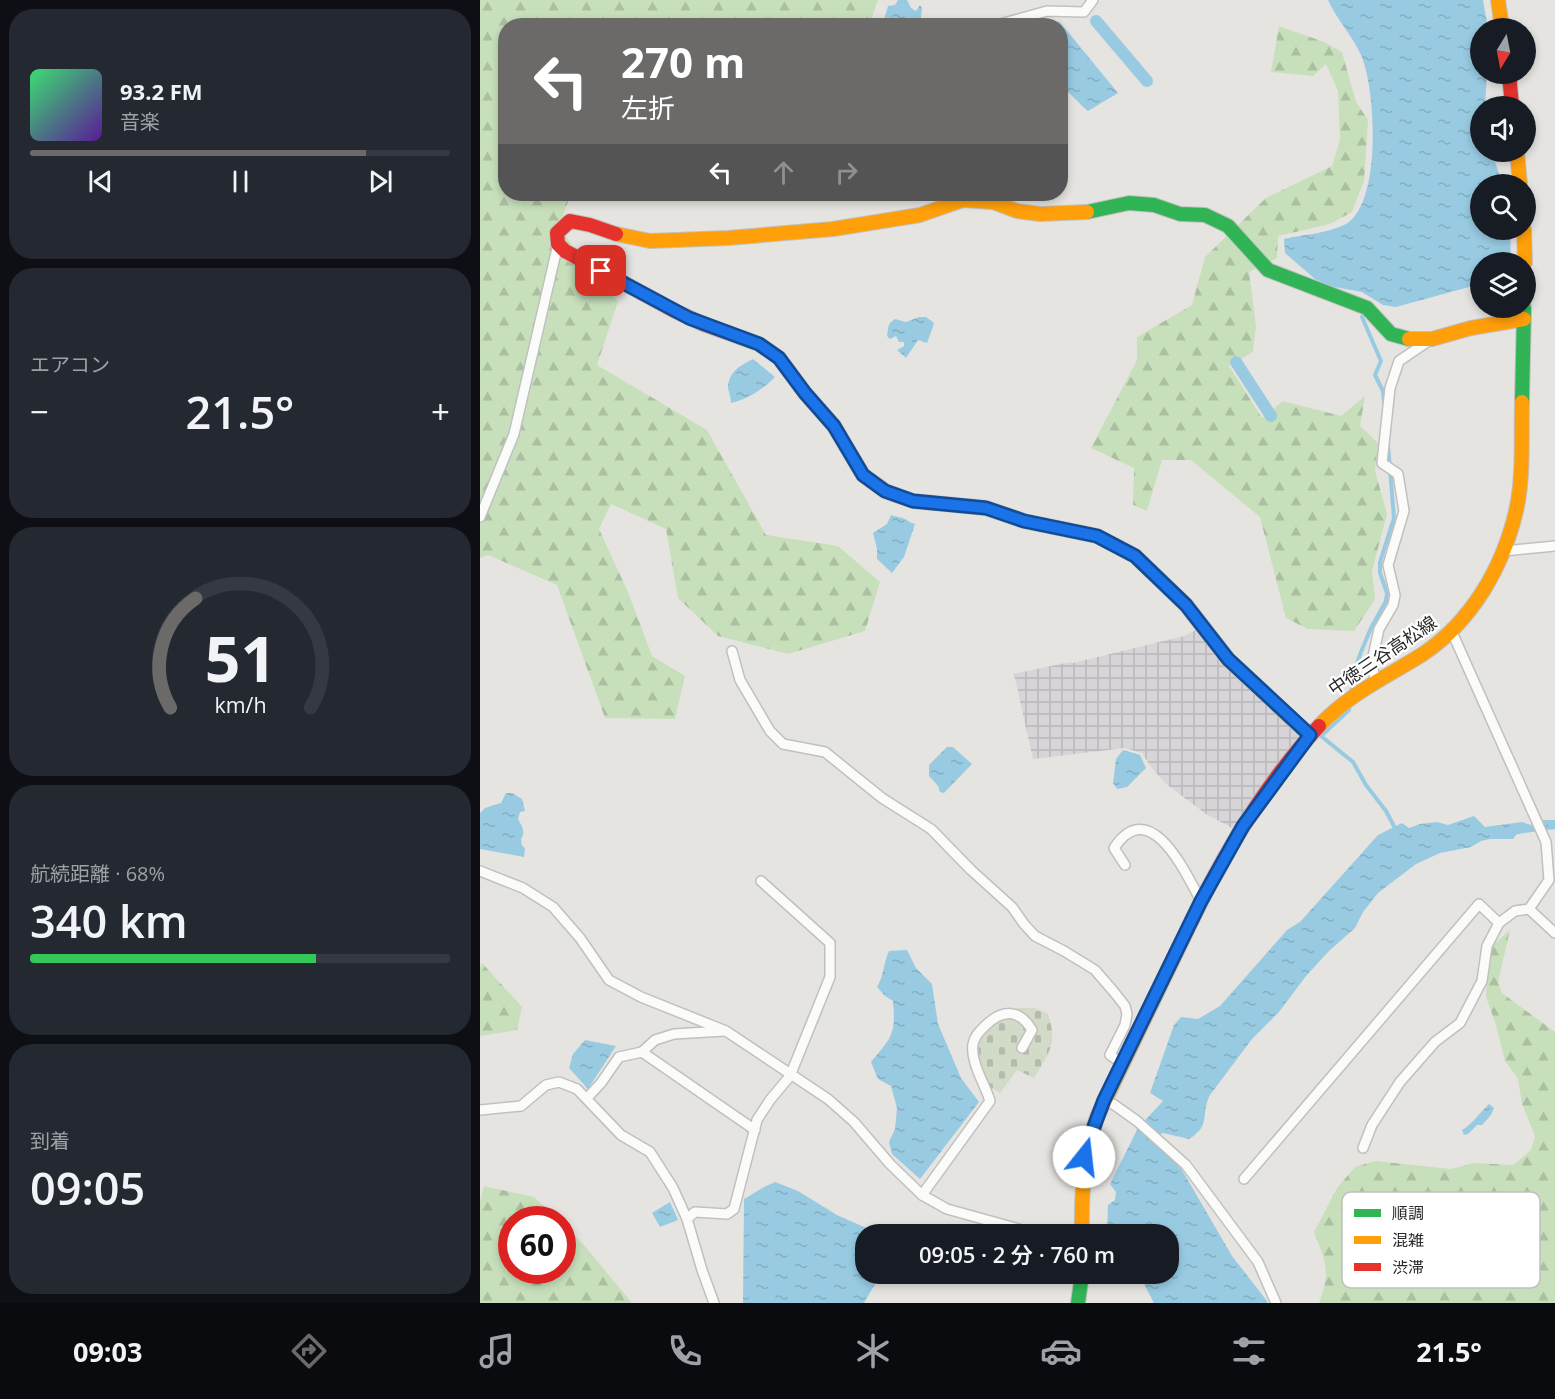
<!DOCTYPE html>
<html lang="ja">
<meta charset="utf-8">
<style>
body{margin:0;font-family:"Open Sans","Noto Sans JP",sans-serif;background:#242831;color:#f1f3f6;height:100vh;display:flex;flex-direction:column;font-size:22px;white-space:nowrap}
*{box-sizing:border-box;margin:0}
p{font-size:20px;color:#9ea1a6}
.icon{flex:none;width:33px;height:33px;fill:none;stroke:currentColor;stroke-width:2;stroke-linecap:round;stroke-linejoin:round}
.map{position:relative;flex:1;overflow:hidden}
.side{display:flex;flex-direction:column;gap:9px;padding:9px;background:#0d0f14;width:480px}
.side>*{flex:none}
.hud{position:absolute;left:18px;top:18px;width:570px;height:183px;border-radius:24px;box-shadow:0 3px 9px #0003;background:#6b6a69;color:#fff;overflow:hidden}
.needle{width:39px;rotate:190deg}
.controls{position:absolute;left:990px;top:18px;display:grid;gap:12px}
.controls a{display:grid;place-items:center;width:66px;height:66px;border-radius:50%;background:#171b24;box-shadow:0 3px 9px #0003;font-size:30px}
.speed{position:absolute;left:18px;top:1206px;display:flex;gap:12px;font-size:30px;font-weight:700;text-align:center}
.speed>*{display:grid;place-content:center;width:78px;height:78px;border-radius:50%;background:#171b24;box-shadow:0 3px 9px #0003;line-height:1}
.speed .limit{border:9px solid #d22;background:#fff;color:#111}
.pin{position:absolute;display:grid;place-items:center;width:51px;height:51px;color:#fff;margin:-26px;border-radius:12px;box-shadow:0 3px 9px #0006}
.me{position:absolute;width:66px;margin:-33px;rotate:16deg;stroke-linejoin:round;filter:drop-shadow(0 0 4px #0008)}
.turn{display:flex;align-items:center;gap:21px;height:126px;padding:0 24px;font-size:27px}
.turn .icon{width:78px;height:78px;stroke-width:2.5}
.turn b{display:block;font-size:42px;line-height:51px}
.lanes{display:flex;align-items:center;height:57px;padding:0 24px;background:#0003;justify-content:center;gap:30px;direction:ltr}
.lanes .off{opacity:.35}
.big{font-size:45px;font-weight:600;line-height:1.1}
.side .widget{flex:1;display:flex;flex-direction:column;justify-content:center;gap:9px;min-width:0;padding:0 21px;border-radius:24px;background:#242831}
.side .dial{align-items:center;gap:0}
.dial svg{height:156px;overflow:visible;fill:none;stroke:#363941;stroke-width:7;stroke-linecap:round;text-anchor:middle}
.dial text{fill:#f1f3f6;stroke:none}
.song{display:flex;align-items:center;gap:18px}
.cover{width:72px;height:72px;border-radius:9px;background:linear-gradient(135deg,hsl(140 70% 55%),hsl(270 70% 35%))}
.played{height:6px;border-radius:3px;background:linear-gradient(90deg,#6b6a69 80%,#363941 80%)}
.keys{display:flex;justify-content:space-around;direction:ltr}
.heat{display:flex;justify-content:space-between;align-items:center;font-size:33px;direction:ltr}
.charge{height:9px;border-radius:4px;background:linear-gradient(90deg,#34c759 68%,#363941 0)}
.trip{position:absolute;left:375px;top:1224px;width:324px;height:60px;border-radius:24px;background:#171b24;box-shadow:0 3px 9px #0003;font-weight:600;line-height:60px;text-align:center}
.menu{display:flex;height:96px;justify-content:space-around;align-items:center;background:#090b0e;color:#9ea1a6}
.menu .icon{width:42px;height:42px}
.menu .current{color:#6b6a69}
.menu b{font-size:27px;color:#f1f3f6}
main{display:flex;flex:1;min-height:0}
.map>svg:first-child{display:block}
.industrial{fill:url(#industrial-grid)}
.forest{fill:url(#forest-firs)}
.cemetery{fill:url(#cemetery-stones)}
.water{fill:url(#water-ripples)}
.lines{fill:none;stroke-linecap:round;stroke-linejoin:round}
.stream{stroke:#98cbe2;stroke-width:4}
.canal{stroke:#98cbe2;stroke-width:12}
.street-casing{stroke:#c0c0c0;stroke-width:12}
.fast-casing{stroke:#c0c0c0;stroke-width:16}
.slow-casing{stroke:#c0c0c0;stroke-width:16}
.jam-casing{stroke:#c0c0c0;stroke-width:16}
.street{stroke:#fbfbfa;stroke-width:9}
.fast{stroke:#30b455;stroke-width:14}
.slow{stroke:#ff9f0a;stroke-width:14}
.jam{stroke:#e5322d;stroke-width:14}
.route-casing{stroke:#114b97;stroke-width:15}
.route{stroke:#1a73e8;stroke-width:10}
.labels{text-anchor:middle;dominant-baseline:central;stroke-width:4.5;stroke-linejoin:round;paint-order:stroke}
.street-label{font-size:18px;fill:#292929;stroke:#fff}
.key{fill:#fff;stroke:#bfbfbf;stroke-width:1.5}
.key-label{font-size:16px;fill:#292929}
</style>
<main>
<section class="side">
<div class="widget">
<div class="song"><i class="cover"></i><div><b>93.2 FM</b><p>音楽</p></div></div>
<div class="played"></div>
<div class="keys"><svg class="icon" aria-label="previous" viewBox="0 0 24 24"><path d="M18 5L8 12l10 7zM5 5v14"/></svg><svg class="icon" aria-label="pause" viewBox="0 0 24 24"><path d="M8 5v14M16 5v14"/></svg><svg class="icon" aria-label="next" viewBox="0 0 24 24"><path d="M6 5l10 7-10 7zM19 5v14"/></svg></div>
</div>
<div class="widget"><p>エアコン</p>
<div class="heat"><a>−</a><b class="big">21.5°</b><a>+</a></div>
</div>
<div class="widget dial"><svg viewBox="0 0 100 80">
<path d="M14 69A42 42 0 1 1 86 69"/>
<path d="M14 69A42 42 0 0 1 27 13" stroke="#6b6a69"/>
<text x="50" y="56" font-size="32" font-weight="700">51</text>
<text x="50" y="72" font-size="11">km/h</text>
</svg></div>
<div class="widget"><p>航続距離 · 68%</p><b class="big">340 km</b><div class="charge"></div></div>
<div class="widget"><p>到着</p><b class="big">09:05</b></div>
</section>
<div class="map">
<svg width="1075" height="1303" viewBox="0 0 1075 1303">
<defs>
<pattern id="industrial-grid" width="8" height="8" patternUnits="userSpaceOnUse" patternTransform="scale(1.5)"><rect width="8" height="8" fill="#d7d5d7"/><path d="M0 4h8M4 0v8" fill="none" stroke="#b9b7b9"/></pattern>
<pattern id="forest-firs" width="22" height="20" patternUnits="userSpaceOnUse" patternTransform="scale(1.5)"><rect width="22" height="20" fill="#c7e0bb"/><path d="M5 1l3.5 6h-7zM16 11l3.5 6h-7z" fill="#abc0a1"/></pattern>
<pattern id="cemetery-stones" width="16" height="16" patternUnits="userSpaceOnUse" patternTransform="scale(1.5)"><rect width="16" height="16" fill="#d2dac8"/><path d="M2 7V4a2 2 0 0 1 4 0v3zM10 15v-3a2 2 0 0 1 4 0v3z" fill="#b4bbac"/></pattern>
<pattern id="water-ripples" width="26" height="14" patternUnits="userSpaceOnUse" patternTransform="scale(1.5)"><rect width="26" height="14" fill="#98cbe2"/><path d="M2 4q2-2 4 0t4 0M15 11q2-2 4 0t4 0" fill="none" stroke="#83aec2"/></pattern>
</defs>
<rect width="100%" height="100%" fill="#e6e4e0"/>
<path class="industrial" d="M716 630 752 672 816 727 820 737 752 828 726 814 685 783 671 767 662 753 645 748 553 759 534 674 590 662 593 663 704 636Z"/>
<g class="forest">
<path d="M0 0H398L391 20V25L26 26V194H91L79 226 113 275 138 301 117 365 227 430 286 535 358 546 400 582 385 631 308 654 238 636 198 598 186 529 131 504 119 529 148 592 172 656 205 676 195 719 125 718 77 585 8 555 0 558Z"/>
<path d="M799 26 844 42 862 52 876 102 888 120 884 181 872 212 850 224 798 236 797 258 769 272 776 326 773 352 749 366 782 418 803 401 861 416 885 396 880 426 898 443 895 471 907 514 892 571 895 599 874 631 828 629 806 618 780 517 711 460H682L667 511 653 505 654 468 611 448 657 360V337L712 305 725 257 786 198 852 166 860 140 858 91 846 64 833 76 791 72Z"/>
<path d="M1030 930 1018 982 1022 993 1075 1032V1303H839C851 1271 846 1263 834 1232L857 1188 875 1167 895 1161 971 1169 994 1163 1033 1165 1051 1150 1055 1136 1042 1104 1038 1079 1025 1061 1016 1025 1006 997 1007 971 1014 944Z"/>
<path d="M2 963 42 1007 37 1030 0 1036V967Z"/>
<path d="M4 1186 54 1197 78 1219 32 1220V1270H82L83 1224 104 1245 152 1303H0V1202Z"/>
</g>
<path class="cemetery" d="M538 1008H555L568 1014C578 1044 569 1053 554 1078L537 1070 520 1093 507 1085 497 1065 494 1043 519 1018Z"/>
<g class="water">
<path d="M418 0H427L431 8 436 11 440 5 442 8 441 18 435 25H396L403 23 408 6 415 5Z"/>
<path d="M848 0H1003L1008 28H1000V74H1007L1005 106H1000V152H1012L1022 184H1000V230H1030L1031 262H1000V284L916 307 903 305 882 292 849 286 835 279 805 253 804 239C824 234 847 234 866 224 902 203 896 89 881 55 872 35 857 20 848 0Z"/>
<path d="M579 21 638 93 608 111C600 105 588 90 581 87L580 26 573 25Z"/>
<path d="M439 317H446L453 322 454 324 447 343 438 340 426 358 417 350 424 346V342H419L416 336 410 339 407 336C409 328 406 325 415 319L426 322Z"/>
<path d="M273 359 295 377C283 389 269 399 251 403 251 398 249 393 248 388 248 372 261 365 273 359Z"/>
<path d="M411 515C416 517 421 517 425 519 429 521 430 523 435 524L424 557 412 573 397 559V549L393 533 407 524Z"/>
<path d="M467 747H473L492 764 464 793 460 792 458 786 449 776V765Z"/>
<path d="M643 750 660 755 666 768 647 787 637 789 633 783 636 759Z"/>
<path d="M26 793H32L42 799 45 811 40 812 38 819C42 826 46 832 41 839L42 846 45 848 44 857 0 849V813L5 808 21 803Z"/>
<path d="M994 816 1005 827 1042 822 1051 825 1062 820H1075V829L1037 834 1033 839H1010L1001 841 991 847 960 853 936 864 898 893 883 912 875 928 849 951 826 976 799 1012 772 1039 730 1095C720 1114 732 1125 709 1139L683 1133 678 1135 673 1143 692 1158 702 1170 752 1256 787 1301V1303H674L664 1284 648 1277 646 1274H688V1234H627L628 1205 635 1200 636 1192 630 1184 658 1128 683 1101 670 1093 694 1025 701 1017 718 1019 740 1006 807 930 820 922 898 835 922 823 929 828 940 824 957 822 968 825Z"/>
<path d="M427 950 436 968 452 984 458 1024 481 1078 499 1102 440 1179 412 1154 409 1142 415 1129 417 1108 411 1086 398 1079 391 1062C412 1037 416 1034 413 1001L405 996 397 987C404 976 403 964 409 951Z"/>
<path d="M105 1040 136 1046 108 1089 89 1068 93 1054Z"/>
<path d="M1009 1104 1014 1108 1011 1115 1002 1125H997L988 1134 984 1135 982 1130C994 1123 999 1113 1009 1104Z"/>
<path d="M295 1182 318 1191 357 1215 400 1234H386V1274H401L384 1303H263L264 1199 284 1187Z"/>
<path d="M190 1202 198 1220 180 1227 172 1213Z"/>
</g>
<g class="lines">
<g class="stream">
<path d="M885 312 882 317 901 361 895 375 903 391 904 402"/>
<path d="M871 693 874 672 881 652 891 628 906 601 907 593 900 573V562L914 518 908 445"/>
<path d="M870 703 869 710 841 736 873 762 886 785 906 811 916 830"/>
</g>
<g class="canal">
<path d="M616 21 667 81"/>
<path d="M756 362 791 416"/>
</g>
<g class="street-casing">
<g id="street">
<path d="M513 26 567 11 604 12 613 0"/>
<path d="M0 517 34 434 78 244"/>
<path d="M1024 551 1075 546"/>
<path d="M252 651 260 680 290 731 303 744 345 752 402 798 451 829 491 870 532 907 544 924 555 936 584 951 615 970 634 992 645 1006 647 1014 645 1025 630 1055 642 1063"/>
<path d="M895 681 892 661 899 629 913 605 915 595 908 565 924 511 918 474 902 463 910 388 919 361 950 340"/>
<path d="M645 865 634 848C670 794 705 872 721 901"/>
<path d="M0 871 43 888 73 907 100 938 129 980 161 997 246 1031 348 1099 374 1122 410 1164 442 1195 467 1209 557 1234"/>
<path d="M1049 909 1075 933"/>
<path d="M162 1052 175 1040 194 1034 244 1031"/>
<path d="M107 1098 121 1083 139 1057 162 1052 275 1130"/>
<path d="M624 1100 633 1104 657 1121 706 1165 778 1262 796 1303"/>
<path d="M0 1110 41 1106 66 1085 79 1082 97 1089 141 1135 170 1152 193 1188 207 1219 222 1270 234 1303"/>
<path d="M883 1148 892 1125 920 1082 955 1042 980 1023 1002 981 1007 946 1019 923"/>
<path d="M764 1179 999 904 1019 923 1035 911 1049 909 1069 880 1066 842 971 630"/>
<path d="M442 1195 510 1101C505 1084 490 1062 493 1044 495 1035 500 1031 506 1025 523 1009 539 1009 552 1030L542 1048"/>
<path d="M207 1219 215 1212 247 1214 254 1209 277 1120 290 1100 310 1076 350 977V943L281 881"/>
</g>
</g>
<g class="fast-casing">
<g id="fast">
<path d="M607 212 649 203 674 205 700 214 725 215 748 226 788 270 887 308 911 334 929 339"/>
<path d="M1042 402 1044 308"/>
<path d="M416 495 433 501 506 508 544 521 617 536 655 556 706 605 748 659 829 735"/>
<path d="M598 1303 602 1274"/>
</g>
</g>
<g class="slow-casing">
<g id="slow">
<path d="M1018 0 1022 28"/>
<path d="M1037 152 1040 184"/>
<path d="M1044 230 1045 262"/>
<path d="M136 234 170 241 248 238 353 229 440 215 483 200 513 202 537 211 560 214 607 212"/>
<path d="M929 339H952L991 328 1044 319"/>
<path d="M839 726C870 693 905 678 943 654 992 621 1023 567 1036 511 1044 476 1041 438 1042 402"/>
<path d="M602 1234C601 1193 604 1156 617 1117L712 920"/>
</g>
</g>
<g class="jam-casing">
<g id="jam">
<path d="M1029 74 1032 106"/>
<path d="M136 234 110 225 90 221 77 233 78 244 85 251 195 311 223 324 279 344 299 358 325 393 354 426 383 475 405 491 416 495"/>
<path d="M712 920C745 852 786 782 839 726"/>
</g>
</g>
<use href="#street" class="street"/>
<use href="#fast" class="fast"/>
<use href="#slow" class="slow"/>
<use href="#jam" class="jam"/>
</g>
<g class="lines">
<g class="route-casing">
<path id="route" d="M121 271 209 318 279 344 299 358 325 393 354 426 383 475 405 491 433 501 506 508 544 521 617 536 655 556 706 605 748 659 830 735 763 826 721 901 624 1100 609 1140 604 1157"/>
</g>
<use href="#route" class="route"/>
</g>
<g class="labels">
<g class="street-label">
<text transform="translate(902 655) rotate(-34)">中徳三谷高松線</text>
</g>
</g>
<rect x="862" y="1192" width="198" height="96" rx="9" class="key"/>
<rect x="874" y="1209" width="27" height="8" fill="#30b455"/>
<rect x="874" y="1236" width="27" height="8" fill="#ff9f0a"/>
<rect x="874" y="1263" width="27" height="8" fill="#e5322d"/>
<g class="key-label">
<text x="912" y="1219">順調</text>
<text x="912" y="1246">混雑</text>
<text x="912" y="1273">渋滞</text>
</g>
</svg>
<div class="controls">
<a><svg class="needle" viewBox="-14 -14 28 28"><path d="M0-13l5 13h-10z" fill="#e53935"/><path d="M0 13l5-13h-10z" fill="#9ea1a6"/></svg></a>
<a><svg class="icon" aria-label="sound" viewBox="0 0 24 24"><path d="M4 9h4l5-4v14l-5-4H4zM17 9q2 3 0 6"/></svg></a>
<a><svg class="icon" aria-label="search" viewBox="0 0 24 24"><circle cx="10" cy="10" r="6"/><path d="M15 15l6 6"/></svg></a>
<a><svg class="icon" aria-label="layers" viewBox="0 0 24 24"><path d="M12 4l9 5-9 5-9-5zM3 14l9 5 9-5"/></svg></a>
</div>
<div class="speed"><div class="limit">60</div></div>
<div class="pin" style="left:121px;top:271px;background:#d93025"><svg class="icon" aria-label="arrive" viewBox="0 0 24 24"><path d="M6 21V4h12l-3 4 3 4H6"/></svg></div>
<svg class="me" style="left:604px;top:1157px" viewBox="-20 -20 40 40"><circle r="19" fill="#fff"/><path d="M0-13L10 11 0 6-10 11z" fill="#1a73e8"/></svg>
<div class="trip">09:05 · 2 分 · 760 m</div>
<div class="hud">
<div class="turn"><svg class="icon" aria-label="left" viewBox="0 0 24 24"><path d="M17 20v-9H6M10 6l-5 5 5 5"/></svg><div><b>270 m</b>左折</div></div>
<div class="lanes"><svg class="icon" aria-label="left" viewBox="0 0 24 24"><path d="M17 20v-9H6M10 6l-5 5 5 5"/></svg><svg class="icon off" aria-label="ahead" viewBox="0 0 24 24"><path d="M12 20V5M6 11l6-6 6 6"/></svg><svg class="icon off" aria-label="right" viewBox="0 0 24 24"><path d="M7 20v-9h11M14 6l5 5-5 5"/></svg></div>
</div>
</div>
</main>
<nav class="menu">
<b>09:03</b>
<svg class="icon current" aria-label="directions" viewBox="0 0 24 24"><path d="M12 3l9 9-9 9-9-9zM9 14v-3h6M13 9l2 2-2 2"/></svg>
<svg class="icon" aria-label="music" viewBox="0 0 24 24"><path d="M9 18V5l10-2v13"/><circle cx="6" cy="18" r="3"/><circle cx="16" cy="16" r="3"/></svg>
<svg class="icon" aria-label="phone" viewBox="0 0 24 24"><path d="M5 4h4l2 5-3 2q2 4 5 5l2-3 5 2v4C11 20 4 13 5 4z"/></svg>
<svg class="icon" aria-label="climate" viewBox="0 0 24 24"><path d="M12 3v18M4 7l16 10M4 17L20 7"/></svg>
<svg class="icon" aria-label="car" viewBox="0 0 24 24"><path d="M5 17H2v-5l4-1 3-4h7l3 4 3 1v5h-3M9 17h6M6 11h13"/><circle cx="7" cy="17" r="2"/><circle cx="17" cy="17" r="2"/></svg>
<svg class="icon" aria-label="filters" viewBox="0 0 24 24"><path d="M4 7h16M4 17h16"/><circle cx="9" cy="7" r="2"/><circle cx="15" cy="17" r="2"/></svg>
<b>21.5°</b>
</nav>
